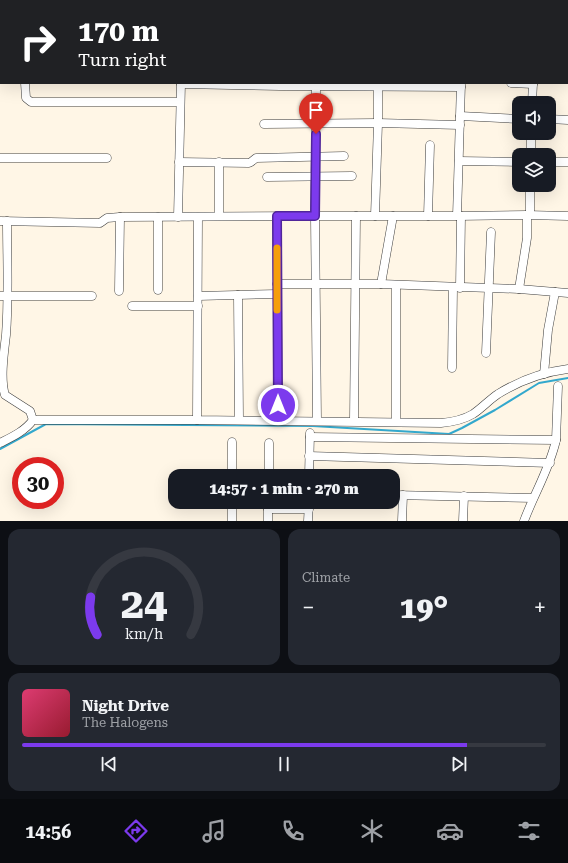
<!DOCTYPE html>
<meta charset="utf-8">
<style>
body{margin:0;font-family:"Roboto Serif",serif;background:#242831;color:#f1f3f6;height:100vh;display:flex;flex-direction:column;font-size:15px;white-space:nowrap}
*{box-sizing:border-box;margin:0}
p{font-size:13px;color:#9ea1a6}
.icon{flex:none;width:22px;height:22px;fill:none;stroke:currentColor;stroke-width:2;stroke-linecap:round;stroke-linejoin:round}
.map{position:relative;height:521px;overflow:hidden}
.drawer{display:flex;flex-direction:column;gap:8px;padding:8px;background:#0d0f14;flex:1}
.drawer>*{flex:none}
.banner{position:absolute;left:0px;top:0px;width:568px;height:84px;box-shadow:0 4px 16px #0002;background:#202124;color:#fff;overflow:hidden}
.controls{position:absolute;left:512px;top:96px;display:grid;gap:8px}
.controls a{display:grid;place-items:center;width:44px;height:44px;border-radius:8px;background:#171b24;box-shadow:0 4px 16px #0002;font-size:20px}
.speed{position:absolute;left:12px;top:457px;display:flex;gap:8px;font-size:20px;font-weight:700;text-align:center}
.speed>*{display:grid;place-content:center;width:52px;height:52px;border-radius:50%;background:#171b24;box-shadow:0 4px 16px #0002;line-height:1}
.speed .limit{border:6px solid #d22;background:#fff;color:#111}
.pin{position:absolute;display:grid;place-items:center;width:34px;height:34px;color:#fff;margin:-41px -17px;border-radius:50% 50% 50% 0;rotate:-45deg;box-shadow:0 0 4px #0007}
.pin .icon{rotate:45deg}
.me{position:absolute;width:44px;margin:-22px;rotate:0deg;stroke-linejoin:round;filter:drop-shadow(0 0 3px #0008)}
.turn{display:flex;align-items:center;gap:14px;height:84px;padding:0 12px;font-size:18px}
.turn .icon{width:52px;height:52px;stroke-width:2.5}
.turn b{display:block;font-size:28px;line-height:34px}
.big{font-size:30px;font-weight:800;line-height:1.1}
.drawer .card{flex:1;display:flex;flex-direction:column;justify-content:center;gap:6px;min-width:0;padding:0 14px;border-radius:12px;background:#242831}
.drawer .dial{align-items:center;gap:0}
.dial svg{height:104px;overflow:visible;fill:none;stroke:#363941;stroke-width:7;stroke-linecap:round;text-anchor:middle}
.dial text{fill:#f1f3f6;stroke:none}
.song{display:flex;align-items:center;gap:12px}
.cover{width:48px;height:48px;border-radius:6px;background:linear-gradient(135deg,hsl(340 70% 55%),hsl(350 70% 35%))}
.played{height:4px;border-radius:2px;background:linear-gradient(90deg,#7c3aed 85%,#363941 85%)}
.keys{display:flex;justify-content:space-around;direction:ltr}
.heat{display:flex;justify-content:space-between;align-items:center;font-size:22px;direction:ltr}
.drawer .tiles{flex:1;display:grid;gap:8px;grid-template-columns:1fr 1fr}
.card:last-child{grid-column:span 2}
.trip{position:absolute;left:168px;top:469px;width:232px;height:40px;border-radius:12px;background:#171b24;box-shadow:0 4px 16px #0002;font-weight:800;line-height:40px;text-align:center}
.dock{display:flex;height:64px;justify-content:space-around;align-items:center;background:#090b0e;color:#9ea1a6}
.dock .icon{width:28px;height:28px}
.dock .current{color:#7c3aed}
.dock b{font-size:18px;color:#f1f3f6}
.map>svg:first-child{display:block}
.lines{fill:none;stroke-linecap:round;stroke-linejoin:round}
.stream{stroke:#33a8cd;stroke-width:2}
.minor-casing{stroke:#3d3d3d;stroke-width:9}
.minor{stroke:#fff;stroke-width:8}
.route-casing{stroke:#51269a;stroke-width:10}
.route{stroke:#7c3aed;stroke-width:7}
.slow{stroke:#f59e0b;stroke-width:7}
</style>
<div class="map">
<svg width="568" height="521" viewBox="0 0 568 521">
<rect width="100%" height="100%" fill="#fff6e6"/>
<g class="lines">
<path class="stream" d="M0 449 46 424 313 426 449 434 462 428 495 410 539 383 568 378"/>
<g class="minor-casing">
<g id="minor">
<path d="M183 0V1"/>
<path d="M16 1V0"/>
<path d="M280 1V0"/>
<path d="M378 1V0"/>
<path d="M465 1V0"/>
<path d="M537 1V0"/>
<path d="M567 29H568"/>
<path d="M0 75H1"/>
<path d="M25 83 26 98 31 102H180"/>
<path d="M511 83 533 84"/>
<path d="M181 84 280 86 461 87"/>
<path d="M316 87 315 216 317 421"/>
<path d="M532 103 533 83"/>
<path d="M460 116 519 119"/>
<path d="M549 119 568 120"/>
<path d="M264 124 378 123 460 125"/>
<path d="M531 155V133"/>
<path d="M0 158H107"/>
<path d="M459 161 519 162"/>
<path d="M179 162 249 163 251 162 256 158 344 156"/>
<path d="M219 162V216"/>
<path d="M549 162H568"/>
<path d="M267 177 352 176"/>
<path d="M530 215V185"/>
<path d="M277 216 278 421"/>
<path d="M375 216 378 123V87"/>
<path d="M428 216 430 145"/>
<path d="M457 216 461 83"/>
<path d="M178 217 181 83"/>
<path d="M198 217 197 420 441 423C452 422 463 420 473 414 482 408 489 400 498 394 519 381 544 372 568 369"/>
<path d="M0 221 100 223 107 218 120 217 315 216H457L527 215 568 216"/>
<path d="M7 221C7 259 9 297 6 335 4 352 0 379 5 395L30 411 33 420"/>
<path d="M277 284H381L519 289 568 293"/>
<path d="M381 284 393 216"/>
<path d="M460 288 461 216"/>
<path d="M519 289 527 238V215"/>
<path d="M158 290V217"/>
<path d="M119 291 120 217"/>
<path d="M238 295 239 420"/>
<path d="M0 296H92"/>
<path d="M198 296 277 294"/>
<path d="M132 306H198"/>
<path d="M486 353 491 232"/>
<path d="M452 368 453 288"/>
<path d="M544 374 548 330 555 292"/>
<path d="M354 421 356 216"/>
<path d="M396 422V285"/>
<path d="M310 437 556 440C550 468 534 494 524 521"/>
<path d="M556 440 558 386"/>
<path d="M0 443C12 437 25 431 33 420H197"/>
<path d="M309 456 550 463"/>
<path d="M232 476V442"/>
<path d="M269 476V443"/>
<path d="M309 476 310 433"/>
<path d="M393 495 533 498"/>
<path d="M268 509H309"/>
<path d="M232 521V502"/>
<path d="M268 521V502"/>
<path d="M308 521 309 502"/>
<path d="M402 521 403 495"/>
<path d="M463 521 464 496"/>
</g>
</g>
<use href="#minor" class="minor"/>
</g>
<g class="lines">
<g class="route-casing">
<path id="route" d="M278 405 277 216H315L316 134"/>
</g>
<use href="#route" class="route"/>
<path class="slow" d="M277 248V310"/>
</g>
</svg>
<div class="controls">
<a><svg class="icon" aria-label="sound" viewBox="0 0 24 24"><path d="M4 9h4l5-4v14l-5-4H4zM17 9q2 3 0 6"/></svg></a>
<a><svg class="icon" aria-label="layers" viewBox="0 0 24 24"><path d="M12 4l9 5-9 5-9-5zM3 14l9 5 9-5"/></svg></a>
</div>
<div class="speed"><div class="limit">30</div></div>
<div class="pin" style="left:316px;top:134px;background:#d93025"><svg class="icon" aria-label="arrive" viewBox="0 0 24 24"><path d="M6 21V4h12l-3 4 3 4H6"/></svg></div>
<svg class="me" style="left:278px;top:405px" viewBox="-20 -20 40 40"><circle r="17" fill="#7c3aed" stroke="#fff" stroke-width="3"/><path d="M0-11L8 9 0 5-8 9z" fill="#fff"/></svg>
<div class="trip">14:57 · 1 min · 270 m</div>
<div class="banner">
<div class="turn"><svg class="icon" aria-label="right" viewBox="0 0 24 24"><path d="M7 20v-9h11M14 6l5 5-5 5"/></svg><div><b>170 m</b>Turn right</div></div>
</div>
</div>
<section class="drawer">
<div class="tiles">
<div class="card dial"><svg viewBox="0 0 100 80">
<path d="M14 69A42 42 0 1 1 86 69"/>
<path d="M14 69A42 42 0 0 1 9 40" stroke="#7c3aed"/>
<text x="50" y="56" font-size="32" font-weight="700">24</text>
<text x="50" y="72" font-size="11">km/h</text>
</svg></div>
<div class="card"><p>Climate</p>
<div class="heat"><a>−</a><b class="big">19°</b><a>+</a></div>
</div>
<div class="card">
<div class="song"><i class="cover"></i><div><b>Night Drive</b><p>The Halogens</p></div></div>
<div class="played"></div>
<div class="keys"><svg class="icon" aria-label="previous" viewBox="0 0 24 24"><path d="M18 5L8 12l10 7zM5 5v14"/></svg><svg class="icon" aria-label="pause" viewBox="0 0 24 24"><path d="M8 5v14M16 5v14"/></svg><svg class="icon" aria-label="next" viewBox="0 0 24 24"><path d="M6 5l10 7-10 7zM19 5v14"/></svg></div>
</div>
</div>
</section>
<nav class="dock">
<b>14:56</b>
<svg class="icon current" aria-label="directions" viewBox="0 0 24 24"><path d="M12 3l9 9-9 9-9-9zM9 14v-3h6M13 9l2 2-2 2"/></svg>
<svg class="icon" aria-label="music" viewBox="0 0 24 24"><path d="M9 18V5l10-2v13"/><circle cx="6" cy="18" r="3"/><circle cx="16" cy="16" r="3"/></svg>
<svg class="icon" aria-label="phone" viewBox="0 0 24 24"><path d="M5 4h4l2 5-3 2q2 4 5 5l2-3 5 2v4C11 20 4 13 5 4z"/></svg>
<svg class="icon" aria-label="climate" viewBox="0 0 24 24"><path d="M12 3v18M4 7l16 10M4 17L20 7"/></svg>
<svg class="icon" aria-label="car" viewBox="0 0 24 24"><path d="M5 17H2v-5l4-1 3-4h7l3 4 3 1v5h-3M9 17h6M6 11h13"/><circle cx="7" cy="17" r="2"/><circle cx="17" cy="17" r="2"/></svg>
<svg class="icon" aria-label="filters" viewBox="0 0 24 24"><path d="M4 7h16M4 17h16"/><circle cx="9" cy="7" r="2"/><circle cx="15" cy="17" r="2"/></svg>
</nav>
